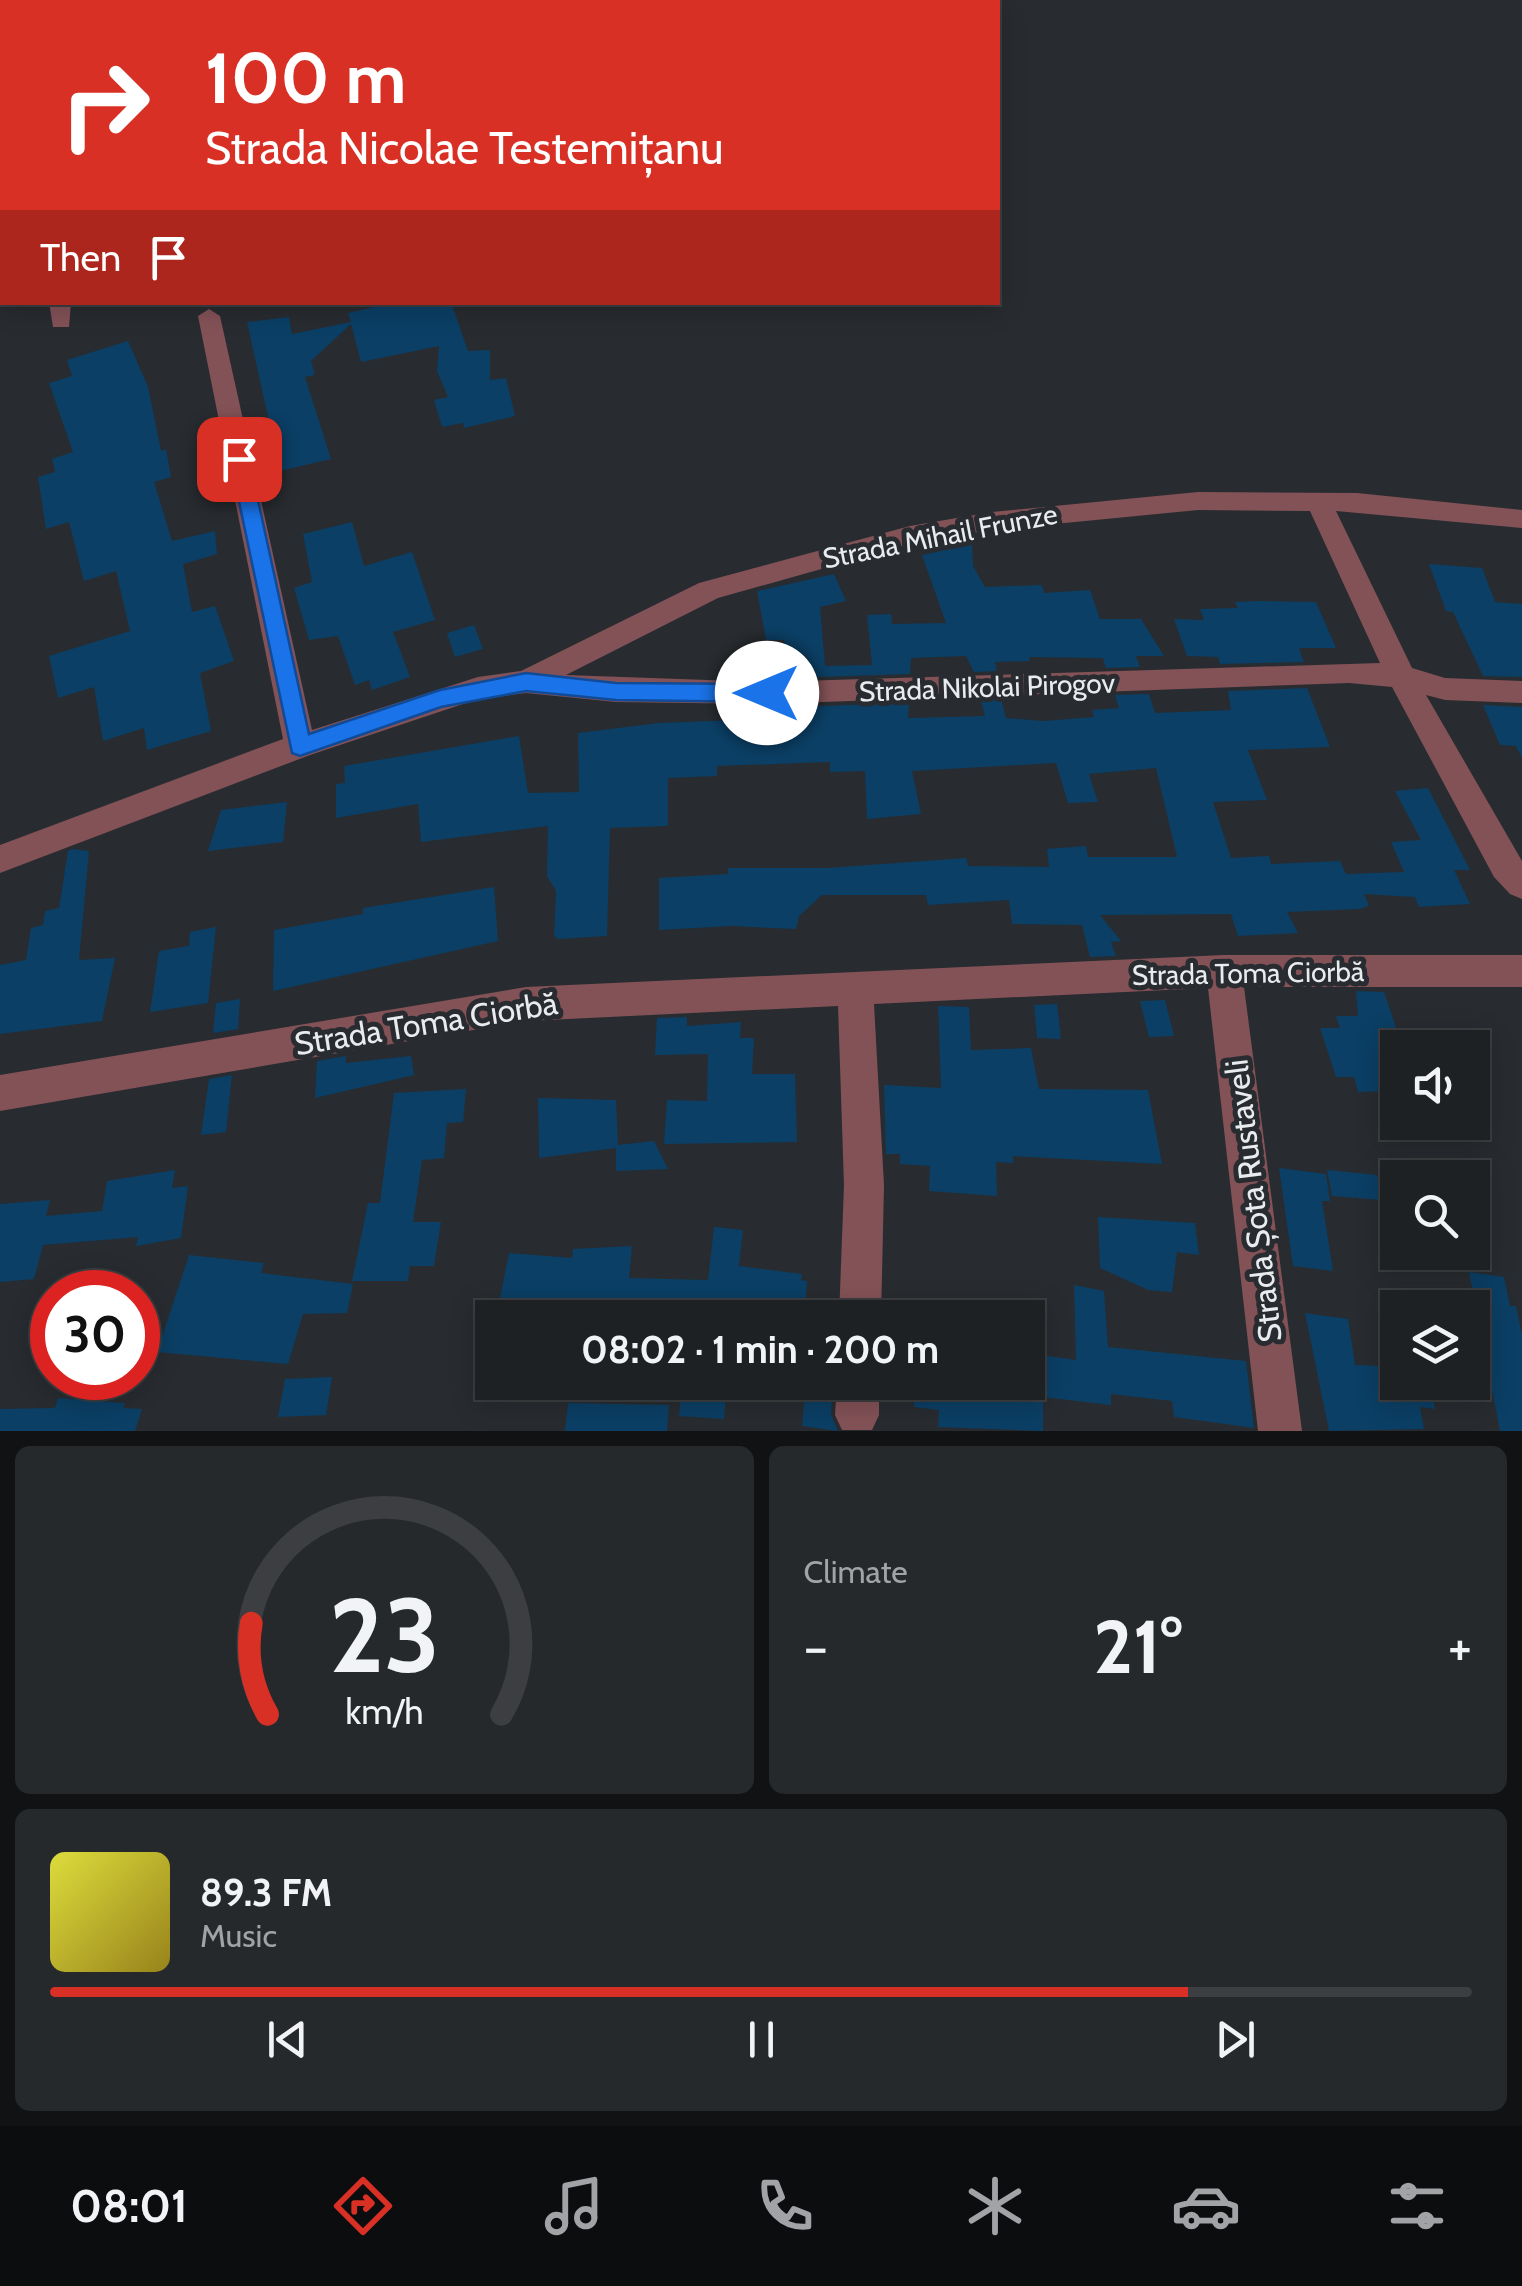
<!DOCTYPE html>
<meta charset="utf-8">
<style>
body{margin:0;font-family:Cabin,sans-serif;background:#26292c;color:#f1f3f6;height:100vh;display:flex;flex-direction:column;font-size:38px;white-space:nowrap}
*{box-sizing:border-box;margin:0}
p{font-size:32px;color:#a1a3a6}
.icon{flex:none;width:55px;height:55px;fill:none;stroke:currentColor;stroke-width:2;stroke-linecap:round;stroke-linejoin:round}
.map{position:relative;height:1431px;overflow:hidden}
.panel{display:flex;flex-direction:column;gap:15px;padding:15px;background:#101214;flex:1}
.panel>*{flex:none}
.top-card{position:absolute;left:0px;top:0px;width:1000px;height:305px;box-shadow:0 5px 25px #0003,0 0 0 2px #3c3e41;background:#d93025;color:#fff;overflow:hidden}
.fabs{position:absolute;left:1380px;top:1030px;display:grid;gap:20px}
.fabs a{display:grid;place-items:center;width:110px;height:110px;border-radius:0px;background:#1e2124;box-shadow:0 5px 25px #0003,0 0 0 2px #3c3e41;font-size:50px}
.speed{position:absolute;left:30px;top:1270px;display:flex;gap:20px;font-size:50px;font-weight:700;text-align:center}
.speed>*{display:grid;place-content:center;width:130px;height:130px;border-radius:50%;background:#1e2124;box-shadow:0 5px 25px #0003,0 0 0 2px #3c3e41;line-height:1}
.speed .limit{border:15px solid #d22;background:#fff;color:#111}
.pin{position:absolute;display:grid;place-items:center;width:85px;height:85px;color:#fff;margin:-42px;border-radius:20px;box-shadow:0 5px 15px #0006}
.me{position:absolute;width:110px;margin:-55px;rotate:270deg;stroke-linejoin:round;filter:drop-shadow(0 0 8px #0008)}
.turn{display:flex;align-items:center;gap:35px;height:210px;padding:0 40px;font-size:45px}
.turn .icon{width:130px;height:130px;stroke-width:2.5}
.turn b{display:block;font-size:70px;line-height:85px}
.then{display:flex;align-items:center;height:95px;padding:0 40px;background:#0003;gap:20px;font-size:38px}
.big{font-size:75px;font-weight:800;line-height:1.1}
.panel .widget{flex:1;display:flex;flex-direction:column;justify-content:center;gap:15px;min-width:0;padding:0 35px;border-radius:15px;background:#26292c}
.panel .dial{align-items:center;gap:0}
.dial svg{height:260px;overflow:visible;fill:none;stroke:#3c3e41;stroke-width:7;stroke-linecap:round;text-anchor:middle}
.dial text{fill:#f1f3f6;stroke:none}
.song{display:flex;align-items:center;gap:30px}
.cover{width:120px;height:120px;border-radius:15px;background:linear-gradient(135deg,hsl(60 70% 55%),hsl(50 70% 35%))}
.played{height:10px;border-radius:5px;background:linear-gradient(90deg,#d93025 80%,#3c3e41 80%)}
.keys{display:flex;justify-content:space-around;direction:ltr}
.heat{display:flex;justify-content:space-between;align-items:center;font-size:55px;direction:ltr}
.panel .tiles{flex:1;display:grid;gap:15px;grid-template-columns:1fr 1fr}
.widget:last-child{grid-column:span 2}
.trip{position:absolute;left:475px;top:1300px;width:570px;height:100px;border-radius:0px;background:#1e2124;box-shadow:0 5px 25px #0003,0 0 0 2px #3c3e41;font-weight:800;line-height:100px;text-align:center}
.menu{display:flex;height:160px;justify-content:space-around;align-items:center;background:#0c0d0e;color:#a1a3a6}
.menu .icon{width:70px;height:70px}
.menu .current{color:#d93025}
.menu b{font-size:45px;color:#f1f3f6}
.map>svg:first-child{display:block}
.building{fill:#0b3f65}
.lines{fill:none;stroke-linecap:round;stroke-linejoin:round}
.lane{fill:#835257;fill-rule:evenodd}
.street{fill:#835257;fill-rule:evenodd}
.route{fill:#1a73e8;stroke:#114b97;stroke-width:2.5}
.labels{text-anchor:middle;dominant-baseline:central;stroke-width:10;stroke-linejoin:round;paint-order:stroke}
.street-label{font-size:28px;fill:#e9ecee;stroke:#282c30}
.near-street-label{font-size:32px;fill:#e9ecee;stroke:#282c30}
</style>
<div class="map">
<svg width="1522" height="1431" viewBox="0 0 1522 1431">
<rect width="100%" height="100%" fill="#282c30"/>
<g class="building">
<path d="M396 302H451L468 351 490 350V380L506 378 515 416 464 428 463 423 442 427 434 400 448 397 437 371 439 346 361 362 351 324 311 361 315 375 305 377 331 459 280 471 247 322 289 317 292 334 351 322 348 313Z"/>
<path d="M128 341 148 387 161 451 166 449 171 477 154 482 172 541 215 531 217 554 183 564 192 612 215 606 234 661 200 673 211 731 147 750 144 728 103 741 94 687 58 698 49 656 130 631 116 571 84 581 69 522 46 529 38 477 55 472 52 459 73 452 49 383 72 376 67 360Z"/>
<path d="M352 522 364 566 412 552 435 620 393 632 410 677 372 690 369 680 355 685 338 636 309 640 294 588 312 582 303 534Z"/>
<path d="M972 544 973 566 985 587 1042 585 1044 593 1090 590 1100 619H1141L1164 656H1136L1140 667 1106 668 1103 658 1029 657 1030 661 995 662 997 671 974 672 966 656 911 658 910 674 789 678 784 640H766L757 591 834 574 846 601 820 607 825 666 872 665 867 615 891 614 892 624 946 623 922 555Z"/>
<path d="M1429 564 1482 568 1495 602 1522 604V677L1483 676 1453 612 1446 611Z"/>
<path d="M1260 601 1316 602 1336 648H1299L1304 662 1220 664 1218 657 1187 656 1174 619 1204 620 1200 609 1238 608 1235 602Z"/>
<path d="M474 625 483 649 455 657 447 633Z"/>
<path d="M1307 688 1330 747 1248 750 1267 800 1213 802 1231 858 1269 856 1271 864 1340 861 1346 874 1404 872 1391 842 1421 840 1395 791 1428 788 1470 870H1454L1470 904 1419 907 1415 897 1364 894 1369 906 1359 909 1287 912 1298 933 1238 936 1231 914 1100 915 1121 941 1111 942 1116 956 1090 957 1082 925 1012 924 1009 900 928 905 926 895H822L799 916 796 929 731 926 659 930V878L728 874V868H827L966 858 968 866 1049 867 1047 849 1086 846 1088 857H1177L1156 768 1089 774 1098 802 1068 803 1056 763 912 771 921 814 867 819 865 771 830 772V762L717 766V776L668 778V826L610 828 607 936 558 939 554 936 556 891 547 876 548 826 421 842 418 804 336 818V784L345 783 344 766 519 736 528 793 579 792 578 733 659 723 792 718 791 707 909 703 908 718 985 716 981 700 1001 699 1006 718 1044 721 1094 717 1092 710 1119 708 1115 695 1149 694 1155 713 1231 710 1228 691Z"/>
<path d="M1483 705 1522 707V758L1516 746 1500 745Z"/>
<path d="M287 802 283 842 208 851 221 810Z"/>
<path d="M73 849 89 851 79 960 115 958 102 1021 0 1034V965L26 960 31 928 43 925 45 911 59 908 68 851Z"/>
<path d="M494 887 498 941 273 991 274 930 363 914V908Z"/>
<path d="M216 927 208 1003 150 1012 159 951 189 946 190 932Z"/>
<path d="M1356 991 1384 992 1403 1048H1398V1091L1358 1092 1354 1077H1336L1320 1028H1340L1336 1016H1358Z"/>
<path d="M240 999 238 1029 213 1033 216 1003Z"/>
<path d="M1165 1000 1174 1036 1149 1037 1140 1001Z"/>
<path d="M1057 1004 1061 1039 1037 1038 1034 1005Z"/>
<path d="M938 1006 969 1007 971 1050 1031 1048 1039 1089 1148 1090 1162 1164 1013 1156V1163L996 1162 997 1196 929 1191 930 1166 900 1164V1154H886L884 1085 941 1088Z"/>
<path d="M687 1017V1026L741 1022 740 1038H754L752 1074H795L797 1142 664 1144 667 1100 707 1101 708 1054 655 1055 657 1018Z"/>
<path d="M346 1056V1063L411 1056 414 1075 315 1098 317 1061Z"/>
<path d="M232 1075 226 1132 201 1135 209 1079Z"/>
<path d="M466 1089 463 1122 447 1123 444 1158 422 1160 413 1222H441L434 1266H410L408 1281H352L368 1203H380L394 1093Z"/>
<path d="M538 1098 616 1100 618 1145 654 1141 668 1169 616 1171V1148L539 1158Z"/>
<path d="M1279 1168 1326 1174 1330 1201H1322L1333 1271 1293 1266Z"/>
<path d="M175 1170 172 1188 188 1186 181 1238 136 1246 138 1237 43 1245 34 1279 0 1282V1204L50 1200 46 1216 102 1211 107 1181Z"/>
<path d="M1327 1170 1377 1175 1382 1200 1332 1196Z"/>
<path d="M1098 1217 1195 1223 1199 1255 1177 1252 1172 1292 1148 1290 1100 1268Z"/>
<path d="M714 1227 743 1230 739 1266 802 1274 801 1280 807 1281 805 1308H800L799 1318H496L509 1253 572 1258 573 1249 632 1246 629 1278 708 1280Z"/>
<path d="M189 1255 264 1263 261 1273 353 1284 347 1313 303 1314 288 1364 157 1352Z"/>
<path d="M1469 1272 1504 1277 1510 1306H1516L1522 1335V1431H1500Z"/>
<path d="M1074 1285 1104 1291 1108 1347 1246 1361 1254 1428 1174 1417 1172 1401 1111 1394V1405L1043 1397V1431L938 1427 939 1410 914 1407 915 1382H1028V1353L1076 1360Z"/>
<path d="M1305 1313 1348 1319 1355 1365 1383 1366 1387 1382H1430L1435 1409 1420 1407 1424 1429 1329 1431Z"/>
<path d="M332 1377 326 1415 278 1417 285 1379Z"/>
<path d="M682 1382H727L724 1419 679 1416Z"/>
<path d="M806 1382H833L831 1415 838 1431 802 1426Z"/>
<path d="M58 1398 125 1403 123 1408 142 1409 135 1431H0V1409L55 1408Z"/>
<path d="M568 1403 669 1405 667 1431H565Z"/>
</g>
<g class="lines">
<g class="lane">
<path d="M106 0H127L123 2H105Z"/>
<path d="M2 161V171L0 172V162Z"/>
</g>
<g class="street">
<path d="M2 189V201L0 202V190Z"/>
<path d="M49 302H71L69 327H53Z"/>
<path d="M209 309 220 316 312 730 478 677 521 671 699 583 910 526 992 512 1198 492 1357 493 1522 510V528L1336 511 1412 668 1445 678 1522 681V703L1445 700 1426 695 1522 861V899L1510 894 1494 877 1392 687 1349 683 767 704 616 702 526 693 478 699 310 755 0 873V845L283 739 198 316ZM1198 510 1310 511 1380 663 767 682 566 675 718 598 910 544 992 530Z"/>
<path d="M1224 955H1522V987H1244L1302 1431H1258L1208 988 874 1004 884 1185 881 1318H839L844 1185 838 1006 526 1021 0 1111V1075L526 987Z"/>
<path d="M837 1382H879V1415L872 1430H842L835 1415Z"/>
</g>
</g>
<path class="route" d="M239 453 249 459 309 734 440 690 526 673 616 683 767 684 778 693 767 702 616 700 526 691 441 707 300 756 292 753 230 459Z"/>
<g class="labels">
<g class="street-label">
<text transform="translate(940 536) rotate(-11)">Strada Mihail Frunze</text>
<text transform="translate(987 687) rotate(-2)">Strada Nikolai Pirogov</text>
<text transform="translate(1248 973) rotate(-1)">Strada Toma Ciorbă</text>
</g>
<g class="near-street-label">
<text transform="translate(426 1023) rotate(-9)">Strada Toma Ciorbă</text>
<text transform="translate(1253 1201) rotate(-97)">Strada Șota Rustaveli</text>
</g>
</g>
</svg>
<div class="fabs">
<a><svg class="icon" aria-label="sound" viewBox="0 0 24 24"><path d="M4 9h4l5-4v14l-5-4H4zM17 9q2 3 0 6"/></svg></a>
<a><svg class="icon" aria-label="search" viewBox="0 0 24 24"><circle cx="10" cy="10" r="6"/><path d="M15 15l6 6"/></svg></a>
<a><svg class="icon" aria-label="layers" viewBox="0 0 24 24"><path d="M12 4l9 5-9 5-9-5zM3 14l9 5 9-5"/></svg></a>
</div>
<div class="speed"><div class="limit">30</div></div>
<div class="pin" style="left:239px;top:459px;background:#d93025"><svg class="icon" aria-label="arrive" viewBox="0 0 24 24"><path d="M6 21V4h12l-3 4 3 4H6"/></svg></div>
<svg class="me" style="left:767px;top:693px" viewBox="-20 -20 40 40"><circle r="19" fill="#fff"/><path d="M0-13L10 11 0 6-10 11z" fill="#1a73e8"/></svg>
<div class="trip">08:02 · 1 min · 200 m</div>
<div class="top-card">
<div class="turn"><svg class="icon" aria-label="right" viewBox="0 0 24 24"><path d="M7 20v-9h11M14 6l5 5-5 5"/></svg><div><b>100 m</b>Strada Nicolae Testemițanu</div></div>
<div class="then">Then<svg class="icon" aria-label="arrive" viewBox="0 0 24 24"><path d="M6 21V4h12l-3 4 3 4H6"/></svg></div>
</div>
</div>
<section class="panel">
<div class="tiles">
<div class="widget dial"><svg viewBox="0 0 100 80">
<path d="M14 69A42 42 0 1 1 86 69"/>
<path d="M14 69A42 42 0 0 1 9 41" stroke="#d93025"/>
<text x="50" y="56" font-size="32" font-weight="700">23</text>
<text x="50" y="72" font-size="11">km/h</text>
</svg></div>
<div class="widget"><p>Climate</p>
<div class="heat"><a>−</a><b class="big">21°</b><a>+</a></div>
</div>
<div class="widget">
<div class="song"><i class="cover"></i><div><b>89.3 FM</b><p>Music</p></div></div>
<div class="played"></div>
<div class="keys"><svg class="icon" aria-label="previous" viewBox="0 0 24 24"><path d="M18 5L8 12l10 7zM5 5v14"/></svg><svg class="icon" aria-label="pause" viewBox="0 0 24 24"><path d="M8 5v14M16 5v14"/></svg><svg class="icon" aria-label="next" viewBox="0 0 24 24"><path d="M6 5l10 7-10 7zM19 5v14"/></svg></div>
</div>
</div>
</section>
<nav class="menu">
<b>08:01</b>
<svg class="icon current" aria-label="directions" viewBox="0 0 24 24"><path d="M12 3l9 9-9 9-9-9zM9 14v-3h6M13 9l2 2-2 2"/></svg>
<svg class="icon" aria-label="music" viewBox="0 0 24 24"><path d="M9 18V5l10-2v13"/><circle cx="6" cy="18" r="3"/><circle cx="16" cy="16" r="3"/></svg>
<svg class="icon" aria-label="phone" viewBox="0 0 24 24"><path d="M5 4h4l2 5-3 2q2 4 5 5l2-3 5 2v4C11 20 4 13 5 4z"/></svg>
<svg class="icon" aria-label="climate" viewBox="0 0 24 24"><path d="M12 3v18M4 7l16 10M4 17L20 7"/></svg>
<svg class="icon" aria-label="car" viewBox="0 0 24 24"><path d="M5 17H2v-5l4-1 3-4h7l3 4 3 1v5h-3M9 17h6M6 11h13"/><circle cx="7" cy="17" r="2"/><circle cx="17" cy="17" r="2"/></svg>
<svg class="icon" aria-label="filters" viewBox="0 0 24 24"><path d="M4 7h16M4 17h16"/><circle cx="9" cy="7" r="2"/><circle cx="15" cy="17" r="2"/></svg>
</nav>
